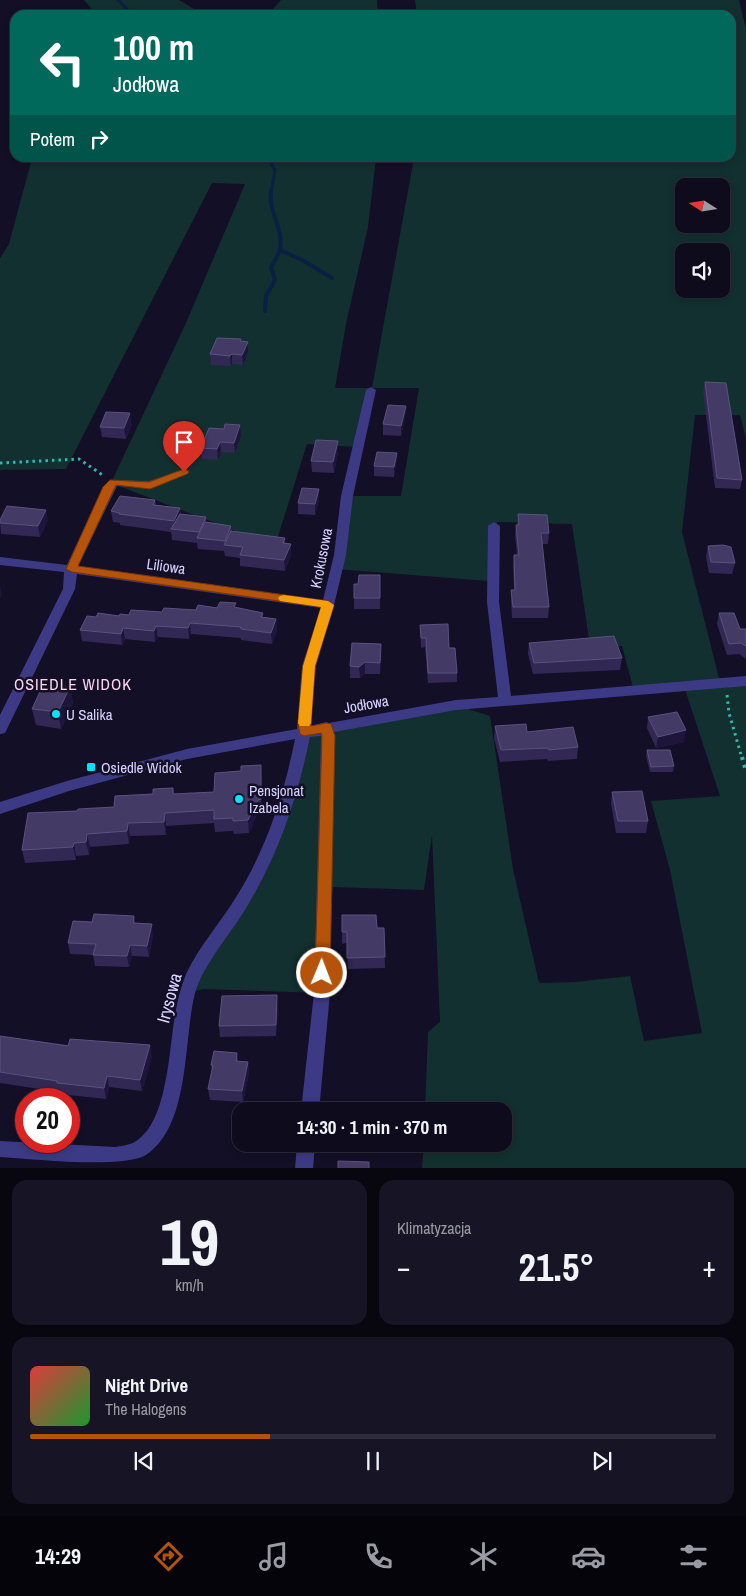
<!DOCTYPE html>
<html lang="pl">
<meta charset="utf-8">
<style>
body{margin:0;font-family:"Archivo Narrow",sans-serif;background:#171425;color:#f1f3f6;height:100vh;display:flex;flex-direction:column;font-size:19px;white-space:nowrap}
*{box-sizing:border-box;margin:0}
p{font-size:16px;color:#9b9ba3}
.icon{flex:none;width:28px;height:28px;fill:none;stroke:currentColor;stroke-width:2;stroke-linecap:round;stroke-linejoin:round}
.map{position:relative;height:1168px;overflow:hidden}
.panel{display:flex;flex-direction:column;gap:12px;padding:12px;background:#08060f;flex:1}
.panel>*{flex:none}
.banner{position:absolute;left:10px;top:10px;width:726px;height:152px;border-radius:15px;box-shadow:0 2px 8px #0003,0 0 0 1px #2e2b3b;background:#00695c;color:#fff;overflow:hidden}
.needle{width:32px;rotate:282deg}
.buttons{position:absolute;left:675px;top:178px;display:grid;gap:10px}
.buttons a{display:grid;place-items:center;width:55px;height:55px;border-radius:10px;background:#0e0b1c;box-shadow:0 2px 8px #0003,0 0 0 1px #2e2b3b;font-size:25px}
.speed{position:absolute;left:15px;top:1088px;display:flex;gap:10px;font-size:25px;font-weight:700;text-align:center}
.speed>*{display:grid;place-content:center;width:65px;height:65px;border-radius:50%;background:#0e0b1c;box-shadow:0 2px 8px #0003,0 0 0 1px #2e2b3b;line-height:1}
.speed .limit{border:8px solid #d22;background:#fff;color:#111}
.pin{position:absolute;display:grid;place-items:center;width:42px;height:42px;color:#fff;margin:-51px -21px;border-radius:50% 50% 50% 0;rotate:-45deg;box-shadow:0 0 5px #0007}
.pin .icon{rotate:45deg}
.me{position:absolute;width:55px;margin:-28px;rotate:1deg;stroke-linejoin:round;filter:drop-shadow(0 0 4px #0008)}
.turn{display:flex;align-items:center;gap:18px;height:105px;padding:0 20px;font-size:22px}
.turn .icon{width:65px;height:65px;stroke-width:2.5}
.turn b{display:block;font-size:35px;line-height:42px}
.then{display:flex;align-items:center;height:48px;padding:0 20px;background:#0003;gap:10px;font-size:19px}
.big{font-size:38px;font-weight:700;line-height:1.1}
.panel .tile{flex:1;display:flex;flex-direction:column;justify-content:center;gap:8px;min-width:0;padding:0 18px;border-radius:15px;background:#171425}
.panel .dial{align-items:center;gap:0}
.dial b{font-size:65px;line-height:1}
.song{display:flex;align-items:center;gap:15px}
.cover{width:60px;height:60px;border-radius:8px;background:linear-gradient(135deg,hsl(0 70% 55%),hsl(130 70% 35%))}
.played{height:5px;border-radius:2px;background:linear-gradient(90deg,#b45309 35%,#2e2b3b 35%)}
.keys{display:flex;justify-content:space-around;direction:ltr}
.heat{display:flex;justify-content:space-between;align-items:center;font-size:28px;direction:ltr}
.panel .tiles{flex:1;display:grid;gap:12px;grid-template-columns:1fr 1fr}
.tile:last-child{grid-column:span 2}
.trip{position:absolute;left:232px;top:1102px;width:280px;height:50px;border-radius:15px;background:#0e0b1c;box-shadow:0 2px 8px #0003,0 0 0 1px #2e2b3b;font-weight:700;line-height:50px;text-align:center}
.dock{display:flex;height:80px;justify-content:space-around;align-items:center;background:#06040b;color:#9b9ba3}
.dock .icon{width:35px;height:35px}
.dock .selected{color:#b45309}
.dock b{font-size:22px;color:#f1f3f6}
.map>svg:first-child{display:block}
.green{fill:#12302f;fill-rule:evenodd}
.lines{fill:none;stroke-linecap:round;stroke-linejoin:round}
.stream-far1{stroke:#0a1f44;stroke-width:3}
.stream{stroke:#0a1f44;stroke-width:4}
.path-far1{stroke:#2fb8b0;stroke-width:3;stroke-dasharray:2.5 4;stroke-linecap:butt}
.path{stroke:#2fb8b0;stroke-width:4;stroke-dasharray:3 5;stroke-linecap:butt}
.minor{fill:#3d3a85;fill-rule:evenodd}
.wall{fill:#312854}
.shaded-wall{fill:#1d163a}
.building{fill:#433a66;stroke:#5a527e}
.route{fill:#b45309;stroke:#753606}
.slow{fill:#f59e0b}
.poi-dot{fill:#00e5ff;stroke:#130f26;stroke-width:2}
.labels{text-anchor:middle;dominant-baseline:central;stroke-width:5;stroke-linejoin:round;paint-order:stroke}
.street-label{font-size:15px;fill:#d9d4ff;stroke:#130f26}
.poi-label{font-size:15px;fill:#d9d4ff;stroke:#130f26;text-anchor:start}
.neighbourhood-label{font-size:16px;letter-spacing:1px;fill:#ffd6f0;stroke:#130f26}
.near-street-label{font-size:18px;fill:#d9d4ff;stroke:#130f26}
</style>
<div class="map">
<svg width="746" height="1169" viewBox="0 0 746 1169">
<rect width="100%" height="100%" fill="#130f26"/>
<g class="green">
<path d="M84 0H179L204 15H97Z"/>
<path d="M281 0H377L378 15H256L271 11Z"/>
<path d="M415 0H739L746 29V439L740 415H695L682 532 720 682 746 681V1168H422L424 1144H504V1111H425L428 1032 440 1022 432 835 424 890 333 887 322 993 203 989 187 993 273 842 304 731 456 705 490 716 513 869 539 983 575 982 630 976 644 1041 702 1033 670 870 651 801 720 796 684 686 634 691 622 646H590L572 524 497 522 488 581 337 569 347 496H401L419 388H372L356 447 307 444 275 546 111 483 186 323 245 184 212 183 66 469 0 470V258L9 244 32 158H376L368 227 346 324 335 388H372L414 158H731V15H417ZM684 186H721V224H684ZM684 251H721V289H684Z"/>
</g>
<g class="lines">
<g class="stream-far1">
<path d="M118 0 133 15"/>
<path d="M268 158 275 170 271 193"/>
</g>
<g class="stream">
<path d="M280 250 304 261 332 278"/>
<path d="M265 311 266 296 275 280 271 267C274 262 279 255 280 249 284 229 268 211 271 191"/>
</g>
<g class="path-far1">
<path d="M0 463 79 459 104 476"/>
<path d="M727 695 729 713 742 758"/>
</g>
<path class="path" d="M742 757 746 771"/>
<g class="minor">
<path d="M371 387 376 390 353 496 346 555 334 605 316 666 311 726 326 722 329 723 456 700 498 697 487 602 488 526 494 522 500 526 499 602 511 696 746 676V686L456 710 334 732 330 993 319 1111H301L314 993 321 736 310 737C298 795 280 851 249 903 234 930 203 964 195 993 183 1040 191 1125 146 1155 121 1169 33 1159 0 1157V1141L115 1147C121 1146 128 1145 133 1143 152 1133 160 1107 164 1088 173 1051 171 1010 186 974 199 946 222 921 238 894 267 847 284 794 295 739L187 759 69 791 0 814V802L67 781 187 749 297 729 302 666 321 608 77 574 75 589 7 729 5 733 0 734V715L63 589 64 572 0 565V557L67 565 103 487 110 480 149 481 184 469 188 470 190 472 188 474 150 488 117 486 78 566 323 600 334 555 341 496 366 390Z"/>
<path d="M297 1144H315L313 1169H295Z"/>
</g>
</g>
<g class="wall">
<path d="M241 341 248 352 243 365 232 364 231 366 211 365 210 354Z"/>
<path d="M705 382 742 480 740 489 715 488 703 391Z"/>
<path d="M406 406 405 417 401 436 383 435V424Z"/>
<path d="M132 424 126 439 102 437 100 427Z"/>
<path d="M209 428 241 436 235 453 221 452 218 460 202 459 201 448Z"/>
<path d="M338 441V452L334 473 312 472 311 461Z"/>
<path d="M397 453 396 463 394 477 374 476V466Z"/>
<path d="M319 489V500L315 515 298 514V503Z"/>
<path d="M155 500 156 505 180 508 181 514 206 517V522L231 526 232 531 285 538V543L291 555 285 571 240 566V558L225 556 224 551 198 549 197 543 172 540 171 532 120 525V523L113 522 111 511Z"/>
<path d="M518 514 549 533 548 544H542L549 607 548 618H512L511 601V590H514L513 566 514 555H517L515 536 516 525H517Z"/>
<path d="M0 520H48L40 537 1 534Z"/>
<path d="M708 546 735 563 732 574 709 573 706 557Z"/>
<path d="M380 575V609H354V598L358 584Z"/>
<path d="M217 608H236L263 613V617L276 619 277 630 272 644 241 640V638L191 634 189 639 158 637 155 642 125 639 122 645 82 641 80 630 96 617Z"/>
<path d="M719 613 740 629H746V659L739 654 727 655 717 624Z"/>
<path d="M420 625 457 673V682L428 683 425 647 421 648Z"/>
<path d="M529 643 622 658 620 670 533 674 528 654Z"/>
<path d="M381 655 380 674H365L360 678H350V666Z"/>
<path d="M70 687 73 703 61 729 36 725 32 709Z"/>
<path d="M648 717 684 742 656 748 647 728Z"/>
<path d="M495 726 527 732 578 747 577 759 548 761 547 759 500 762 494 738Z"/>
<path d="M647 750 674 766 673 772H650L646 756Z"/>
<path d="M261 765 262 812H258L249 833 234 834 233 831 215 832 214 823 166 826V835L130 836 129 844 90 847 89 855 76 856V860L25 863 22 850 77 811 114 807 173 788 174 794 214 792 241 771Z"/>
<path d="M612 792 648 821 646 833H616L611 803Z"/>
<path d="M342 915 377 928H384L385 968 348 969 347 943 342 944Z"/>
<path d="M134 916 135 923 153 935 149 957 132 956 129 967 95 966 93 955 70 954 68 943 92 922Z"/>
<path d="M278 1006 276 1036 220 1037 219 1026Z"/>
<path d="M0 1036 152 1056 142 1091 109 1087 106 1099 59 1094V1092L0 1083Z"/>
<path d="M237 1053 238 1061 248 1062 249 1073 243 1102 210 1100 208 1089 212 1071 211 1065Z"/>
</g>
<g class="shaded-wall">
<path d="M248 342V352L243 365 242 355Z"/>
<path d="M232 354V364L231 366 230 356Z"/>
<path d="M406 406 405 417 401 436V426Z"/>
<path d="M130 413 132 424 126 439 124 428Z"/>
<path d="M240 425 241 436 235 453 234 443Z"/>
<path d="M338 441V452L334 473 333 462Z"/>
<path d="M220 442 221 452 218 460 217 449Z"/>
<path d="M397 453 396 463 394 477V467Z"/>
<path d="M319 489V500L315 515V504Z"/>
<path d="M180 508 181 519 175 529 174 521Z"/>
<path d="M46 510 48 520 40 537 38 526Z"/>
<path d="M291 544V555L285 571 284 560Z"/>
<path d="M0 585 2 595 0 599Z"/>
<path d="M276 619 277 630 272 644 271 633Z"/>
<path d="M190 623 191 634 189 639 188 628Z"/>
<path d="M156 626 158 637 155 642 154 631Z"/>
<path d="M123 628 125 639 122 645 121 634Z"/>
<path d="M365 662V674L360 678 359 667Z"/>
<path d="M70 687 73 703 61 729 58 712Z"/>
<path d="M686 730 684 742 656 748 658 737Z"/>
<path d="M261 765 262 778V812L261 799Z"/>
<path d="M258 800V812L249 833 248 820Z"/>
<path d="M165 813 166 826V835L164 822Z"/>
<path d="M128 823 130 836 129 844 127 831Z"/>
<path d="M87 834 90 847 89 855 86 842Z"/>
<path d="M74 843 76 856V860L73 847Z"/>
<path d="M152 924 153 935 149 957 147 946Z"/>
<path d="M130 945 132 956 129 967 127 956Z"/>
<path d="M277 995 278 1006 276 1036V1025Z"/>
<path d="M150 1045 152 1056 142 1091 140 1080Z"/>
<path d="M248 1062 249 1073 243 1102 242 1091Z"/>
<path d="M107 1076 109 1087 106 1099 104 1088Z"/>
</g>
<g class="building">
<path d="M217 338 241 339 240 341 248 342 242 355 232 354 230 356 210 354Z"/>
<path d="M705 382 726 383 742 480 717 478Z"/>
<path d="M388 405 406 406 401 426 383 424Z"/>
<path d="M106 412 130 413 124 428 100 427Z"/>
<path d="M225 424 240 425 234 443 220 442 217 449 201 448 209 428 224 429Z"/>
<path d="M316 440 338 441 333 462 311 461Z"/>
<path d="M377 452 397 453 394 467 374 466Z"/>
<path d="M302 488 319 489 315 504 298 503Z"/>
<path d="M120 496 155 500 153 505 180 508 174 521 119 514 120 513 111 511Z"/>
<path d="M7 506 46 510 38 526 0 523V520Z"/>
<path d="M180 514 206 517 199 532 171 529Z"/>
<path d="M518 514 547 515 549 533H541L549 607H513L511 590H515L514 555H519L516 525H519Z"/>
<path d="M205 522 231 526 225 541 197 538Z"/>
<path d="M231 531 285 538 283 543 291 544 284 560 240 555 243 547 224 545Z"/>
<path d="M723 545 731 547 735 563 711 562 708 546Z"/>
<path d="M359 575H380V598H354V584H358Z"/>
<path d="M220 602 236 603 234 607 263 613 261 617 276 619 271 633 241 629V627L190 623 188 628 156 626 154 631 123 628 121 634 80 630 87 616 96 617 98 613 119 616 120 614 129 615 131 610 162 612 164 608 196 610 198 605 217 608Z"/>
<path d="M719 613H734L740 629H746V646L741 643 729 644Z"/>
<path d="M448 624 449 648H455L457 673H428L426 638H421L420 625Z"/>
<path d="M614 636 622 658 534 663 529 643Z"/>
<path d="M352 643 381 644 380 663 365 662 359 667 350 666Z"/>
<path d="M44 683 70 687 58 712 32 709Z"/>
<path d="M677 712 686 730 658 737 648 717Z"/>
<path d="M526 724 527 732 573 727 578 747 549 750 548 748 501 750 495 726Z"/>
<path d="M647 750H670L674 766 651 767Z"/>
<path d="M261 765V799L258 800 248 820 233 821V818L214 819V810L165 813 164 822 128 823 127 831 87 834 86 842 74 843 73 847 22 850 28 813 77 811 78 809 114 807 115 796 153 794V789L173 788V794L214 792 215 773 241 771V766Z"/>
<path d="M642 791 648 821H618L612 792Z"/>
<path d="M94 914 134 916 133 923 152 924 147 946 130 945 127 956 93 955 96 944 68 943 73 921 92 922Z"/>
<path d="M342 915H376L377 928H384L385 957 347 958V932H342Z"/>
<path d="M277 995 276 1025 219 1026 222 996Z"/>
<path d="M0 1036 68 1046 70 1039 150 1045 140 1080 107 1076 104 1088 57 1083V1081L0 1072Z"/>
<path d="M214 1051 237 1053 236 1061 248 1062 242 1091 208 1089 213 1065H211Z"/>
<path d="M338 1161 369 1162V1169H338Z"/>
</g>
<path class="route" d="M184 469 187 470 189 472 187 474 150 489 116 485 78 566 328 601 334 605 315 666 311 724V726L326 723 331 724 335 736 330 973 327 977 322 979 317 977 315 973 322 736 321 733 304 736 300 734 298 724 303 666 321 607 72 572 66 569 103 487 110 480 149 482Z"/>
<path class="slow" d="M284 595 328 601 334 605 315 666 311 723 309 726H300L298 723 303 666 321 607 280 601 278 598 280 596Z"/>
<g class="poi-dot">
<circle cx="56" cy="714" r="5"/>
<rect x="86" y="762" width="10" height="10" rx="2.5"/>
<circle cx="239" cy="799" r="5"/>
</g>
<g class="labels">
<g class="street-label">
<text transform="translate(321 558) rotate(-79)">Krokusowa</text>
<text transform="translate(166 566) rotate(8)">Liliowa</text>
<text transform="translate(366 704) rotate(-10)">Jodłowa</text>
</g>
<g class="poi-label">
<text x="66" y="714">U Salika</text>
<text x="101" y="767">Osiedle Widok</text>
<text x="249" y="790">Pensjonat<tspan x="249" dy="17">Izabela</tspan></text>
</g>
<g class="neighbourhood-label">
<text x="73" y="684">OSIEDLE WIDOK</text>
</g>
<g class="near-street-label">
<text transform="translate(169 998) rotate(-75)">Irysowa</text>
</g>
</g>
</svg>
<div class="buttons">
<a><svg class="needle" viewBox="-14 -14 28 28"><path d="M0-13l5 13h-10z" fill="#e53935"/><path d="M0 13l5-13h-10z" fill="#9b9ba3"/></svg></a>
<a><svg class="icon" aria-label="sound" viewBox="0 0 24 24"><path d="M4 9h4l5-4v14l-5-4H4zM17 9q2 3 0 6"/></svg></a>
</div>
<div class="speed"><div class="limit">20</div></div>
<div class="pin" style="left:184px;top:472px;background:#d93025"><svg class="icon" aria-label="arrive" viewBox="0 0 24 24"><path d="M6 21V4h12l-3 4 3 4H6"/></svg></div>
<svg class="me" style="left:322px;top:973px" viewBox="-20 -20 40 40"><circle r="17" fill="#b45309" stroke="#fff" stroke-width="3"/><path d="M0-11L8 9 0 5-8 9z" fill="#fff"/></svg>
<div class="trip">14:30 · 1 min · 370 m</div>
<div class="banner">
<div class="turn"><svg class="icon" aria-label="left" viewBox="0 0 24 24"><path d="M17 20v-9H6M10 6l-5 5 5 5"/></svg><div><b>100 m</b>Jodłowa</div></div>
<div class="then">Potem<svg class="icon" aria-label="right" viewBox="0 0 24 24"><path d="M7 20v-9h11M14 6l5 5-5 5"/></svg></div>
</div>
</div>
<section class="panel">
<div class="tiles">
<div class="tile dial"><b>19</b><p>km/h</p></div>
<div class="tile"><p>Klimatyzacja</p>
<div class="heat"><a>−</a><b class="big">21.5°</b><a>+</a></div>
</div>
<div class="tile">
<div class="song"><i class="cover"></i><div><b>Night Drive</b><p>The Halogens</p></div></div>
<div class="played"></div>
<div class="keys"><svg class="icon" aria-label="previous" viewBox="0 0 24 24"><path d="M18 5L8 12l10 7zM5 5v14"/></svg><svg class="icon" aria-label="pause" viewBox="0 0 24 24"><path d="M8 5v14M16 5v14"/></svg><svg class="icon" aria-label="next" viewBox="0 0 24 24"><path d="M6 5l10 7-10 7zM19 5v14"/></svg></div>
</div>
</div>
</section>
<nav class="dock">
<b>14:29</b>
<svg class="icon selected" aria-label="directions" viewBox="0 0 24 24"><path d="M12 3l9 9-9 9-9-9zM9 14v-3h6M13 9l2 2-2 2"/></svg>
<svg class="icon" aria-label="music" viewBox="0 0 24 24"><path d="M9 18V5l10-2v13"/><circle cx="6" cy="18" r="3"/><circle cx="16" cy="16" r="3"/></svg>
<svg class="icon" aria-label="phone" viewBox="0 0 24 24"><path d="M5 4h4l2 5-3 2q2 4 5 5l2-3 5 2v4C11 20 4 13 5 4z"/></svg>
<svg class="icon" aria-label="climate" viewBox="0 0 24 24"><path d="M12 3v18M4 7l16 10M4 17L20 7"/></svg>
<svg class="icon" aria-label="car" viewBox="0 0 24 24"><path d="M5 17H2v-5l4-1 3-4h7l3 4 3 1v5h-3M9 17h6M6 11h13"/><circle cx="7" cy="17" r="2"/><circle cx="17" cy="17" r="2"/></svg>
<svg class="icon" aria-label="filters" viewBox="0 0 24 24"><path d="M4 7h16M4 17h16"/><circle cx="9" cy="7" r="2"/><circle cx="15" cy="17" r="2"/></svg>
</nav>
